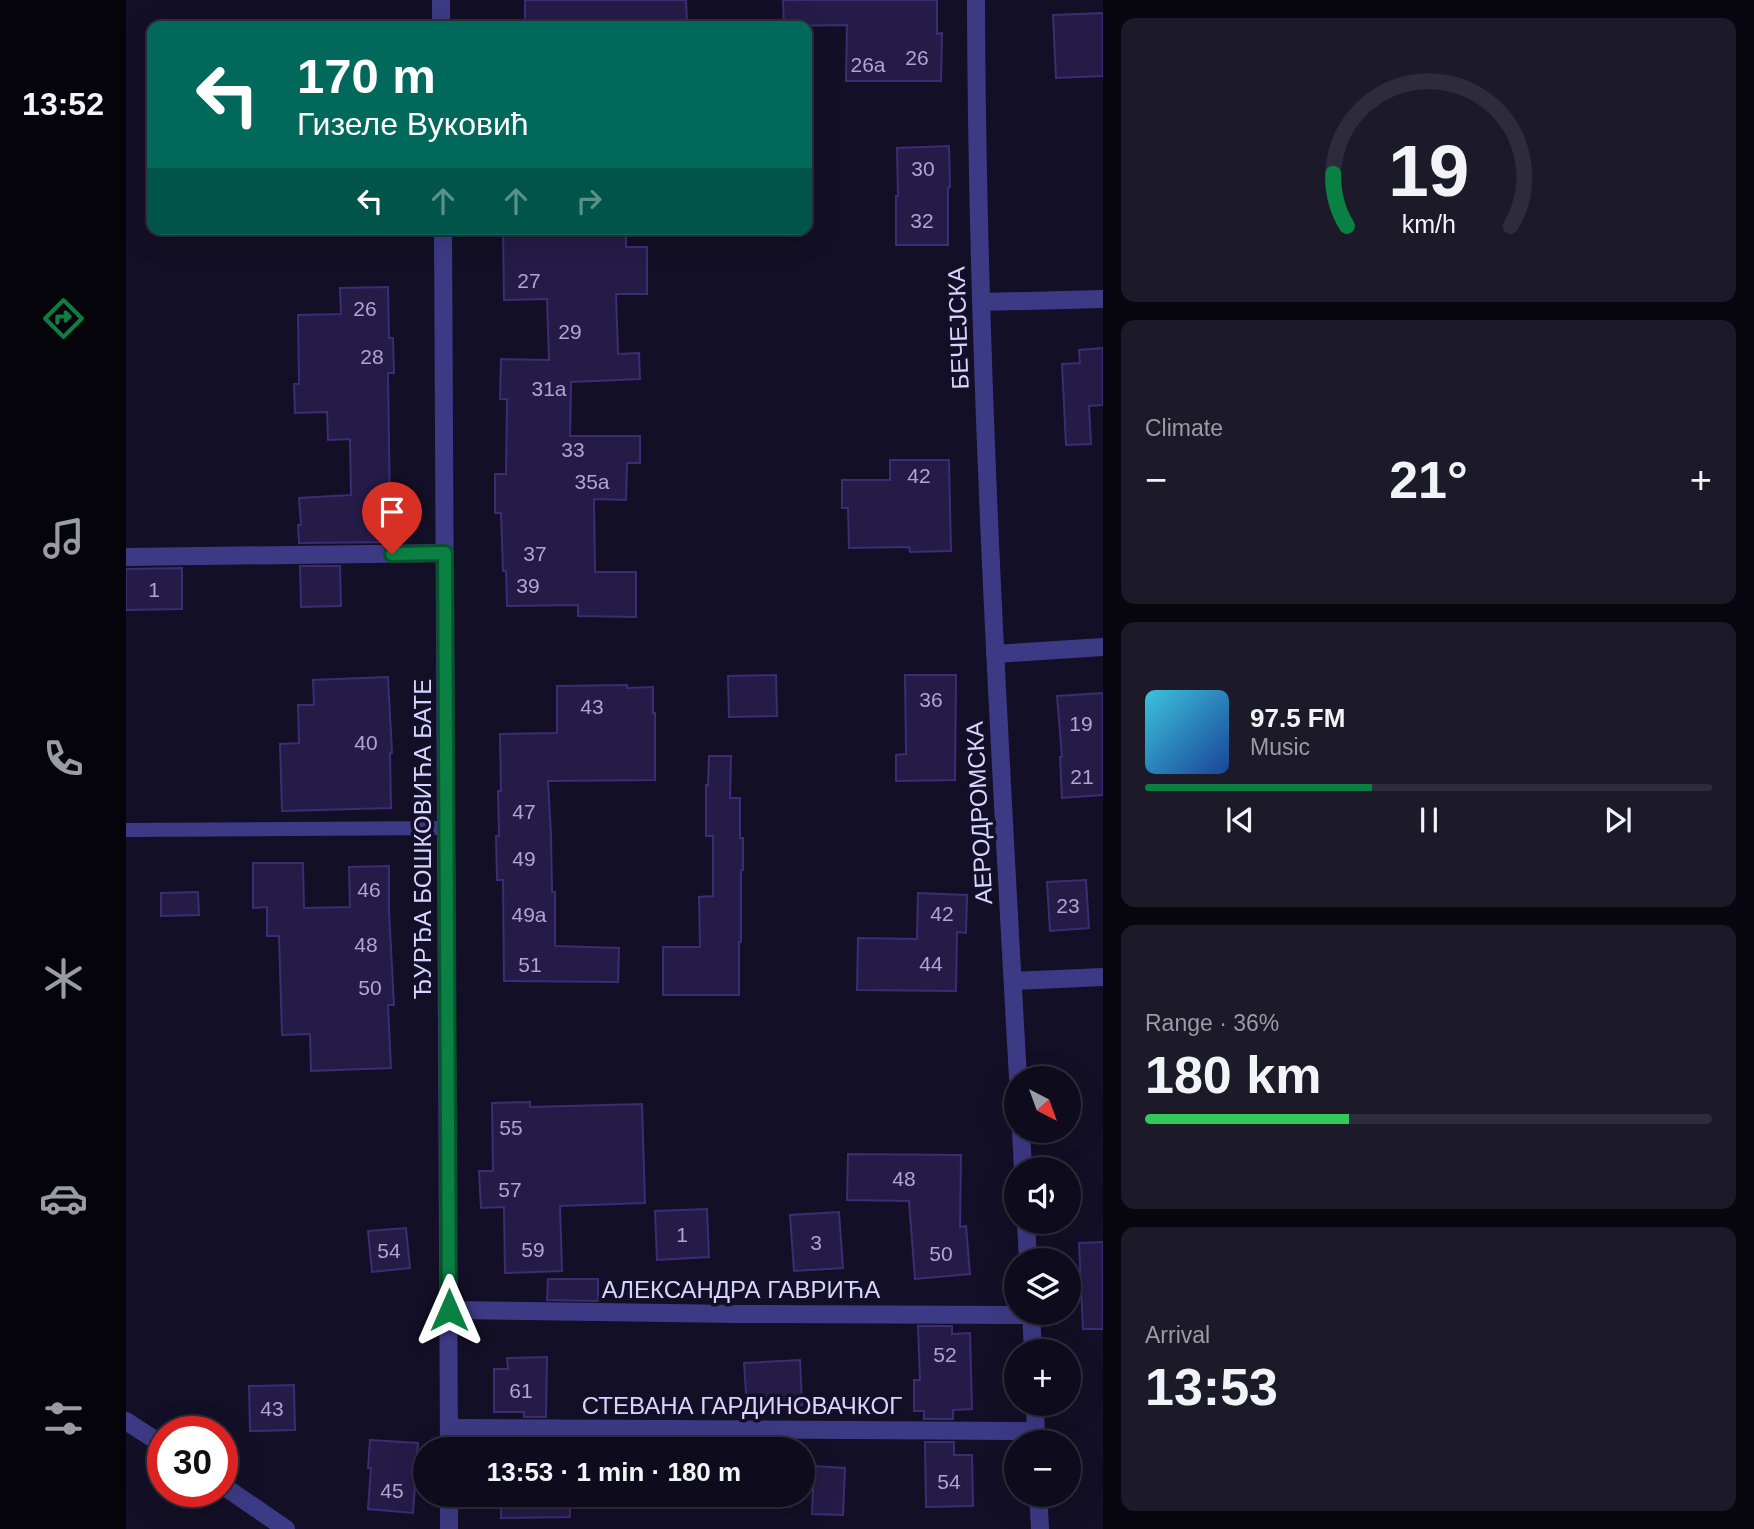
<!DOCTYPE html>
<meta charset="utf-8">
<style>
body{margin:0;font-family:Arial,sans-serif;background:#1c1929;color:#f1f3f6;height:100vh;display:flex;flex-direction:column;font-size:26px;white-space:nowrap}
*{box-sizing:border-box;margin:0}
p{font-size:23px;color:#9b9ba3}
.icon{flex:none;width:38px;height:38px;fill:none;stroke:currentColor;stroke-width:2;stroke-linecap:round;stroke-linejoin:round}
.map{position:relative;flex:1;overflow:hidden}
.details{display:flex;flex-direction:column;gap:18px;padding:18px;background:#08060f;width:651px}
.details>*{flex:none}
.guide{position:absolute;left:21px;top:21px;width:665px;height:214px;border-radius:14px;box-shadow:0 7px 28px #0002,0 0 0 2px #2e2b3b;background:#00695c;color:#fff;overflow:hidden}
.needle{width:46px;rotate:139deg}
.controls{position:absolute;left:878px;top:1066px;display:grid;gap:14px}
.controls a{display:grid;place-items:center;width:77px;height:77px;border-radius:50%;background:#0e0b1c;box-shadow:0 7px 28px #0002,0 0 0 2px #2e2b3b;font-size:35px}
.speed{position:absolute;left:21px;top:1416px;display:flex;gap:14px;font-size:35px;font-weight:700;text-align:center}
.speed>*{display:grid;place-content:center;width:91px;height:91px;border-radius:50%;background:#0e0b1c;box-shadow:0 7px 28px #0002,0 0 0 2px #2e2b3b;line-height:1}
.speed .limit{border:10px solid #d22;background:#fff;color:#111}
.pin{position:absolute;display:grid;place-items:center;width:60px;height:60px;color:#fff;margin:-72px -30px;border-radius:50% 50% 50% 0;rotate:-45deg;box-shadow:0 0 7px #0007}
.pin .icon{rotate:45deg}
.me{position:absolute;width:77px;margin:-38px;rotate:0deg;stroke-linejoin:round;filter:drop-shadow(0 0 5px #0008)}
.turn{display:flex;align-items:center;gap:24px;height:147px;padding:0 35px;font-size:32px}
.turn .icon{width:91px;height:91px;stroke-width:2.5}
.turn b{display:block;font-size:49px;line-height:60px}
.lanes{display:flex;align-items:center;height:66px;padding:0 35px;background:#0003;justify-content:center;gap:35px;direction:ltr}
.lanes .off{opacity:.35}
.big{font-size:52px;font-weight:700;line-height:1.1}
.details .card{flex:1;display:flex;flex-direction:column;justify-content:center;gap:10px;min-width:0;padding:0 24px;border-radius:14px;background:#1c1929}
.details .dial{align-items:center;gap:0}
.dial svg{height:182px;overflow:visible;fill:none;stroke:#2e2b3b;stroke-width:7;stroke-linecap:round;text-anchor:middle}
.dial text{fill:#f1f3f6;stroke:none}
.song{display:flex;align-items:center;gap:21px}
.cover{width:84px;height:84px;border-radius:10px;background:linear-gradient(135deg,hsl(190 70% 55%),hsl(220 70% 35%))}
.played{height:7px;border-radius:4px;background:linear-gradient(90deg,#0b8043 40%,#2e2b3b 40%)}
.keys{display:flex;justify-content:space-around;direction:ltr}
.heat{display:flex;justify-content:space-between;align-items:center;font-size:38px;direction:ltr}
.charge{height:10px;border-radius:5px;background:linear-gradient(90deg,#34c759 36%,#2e2b3b 0)}
.trip{position:absolute;left:287px;top:1437px;width:402px;height:70px;border-radius:35px;background:#0e0b1c;box-shadow:0 7px 28px #0002,0 0 0 2px #2e2b3b;font-weight:700;line-height:70px;text-align:center}
main{display:flex;flex:1;min-height:0}
.tabs{display:flex;flex-direction:column;width:126px;justify-content:space-around;align-items:center;background:#06040b;color:#9b9ba3}
.tabs .icon{width:49px;height:49px}
.tabs .active{color:#0b8043}
.tabs b{font-size:32px;color:#f1f3f6}
.map>svg:first-child{display:block}
.building{fill:#241b47;stroke:#3b2d73;stroke-width:2}
.lines{fill:none;stroke-linecap:round;stroke-linejoin:round}
.service{stroke:#3d3a85;stroke-width:14}
.minor{stroke:#3d3a85;stroke-width:18}
.route-casing{stroke:#07532c;stroke-width:18}
.route{stroke:#0b8043;stroke-width:12}
.labels{text-anchor:middle;dominant-baseline:central;stroke-width:7;stroke-linejoin:round;paint-order:stroke}
.number-label{font-size:21px;fill:#aca6d1}
.street-label{font-size:24px;fill:#d9d4ff;stroke:#130f26}
</style>
<main>
<nav class="tabs">
<b>13:52</b>
<svg class="icon active" aria-label="directions" viewBox="0 0 24 24"><path d="M12 3l9 9-9 9-9-9zM9 14v-3h6M13 9l2 2-2 2"/></svg>
<svg class="icon" aria-label="music" viewBox="0 0 24 24"><path d="M9 18V5l10-2v13"/><circle cx="6" cy="18" r="3"/><circle cx="16" cy="16" r="3"/></svg>
<svg class="icon" aria-label="phone" viewBox="0 0 24 24"><path d="M5 4h4l2 5-3 2q2 4 5 5l2-3 5 2v4C11 20 4 13 5 4z"/></svg>
<svg class="icon" aria-label="climate" viewBox="0 0 24 24"><path d="M12 3v18M4 7l16 10M4 17L20 7"/></svg>
<svg class="icon" aria-label="car" viewBox="0 0 24 24"><path d="M5 17H2v-5l4-1 3-4h7l3 4 3 1v5h-3M9 17h6M6 11h13"/><circle cx="7" cy="17" r="2"/><circle cx="17" cy="17" r="2"/></svg>
<svg class="icon" aria-label="filters" viewBox="0 0 24 24"><path d="M4 7h16M4 17h16"/><circle cx="9" cy="7" r="2"/><circle cx="15" cy="17" r="2"/></svg>
</nav>
<div class="map">
<svg width="977" height="1529" viewBox="0 0 977 1529">
<rect width="100%" height="100%" fill="#130f26"/>
<g class="building">
<path d="M399 0H560L561 23 507 24 508 26H399Z"/>
<path d="M657 0H811V34L816 33 815 81H720L721 25 658 26Z"/>
<path d="M977 13V76L930 78 927 15Z"/>
<path d="M823 146 824 187 822 188V245H770V196H772L771 148Z"/>
<path d="M377 229H500V247H521V294H490L492 354 513 353 514 379 445 382 444 436H514V463H501L500 500 468 499 469 572H510V617L452 616V605L381 606 380 571H377L375 513H369V474H380L381 399H374L375 359 423 360 421 299 378 300Z"/>
<path d="M262 287 263 338H267L268 373H262L264 512H271V542L173 543 172 525H175L173 498 225 495 224 439 202 440 201 412 169 413 168 384H173L172 315 215 314 214 288Z"/>
<path d="M977 348V405L963 406 965 444 940 445 936 364 954 363 953 350Z"/>
<path d="M764 460H823L825 551 784 552 783 547 723 548 722 508H716V480H764Z"/>
<path d="M174 566H214L215 606 175 607Z"/>
<path d="M56 568V609L0 610V569Z"/>
<path d="M650 675 651 716 603 717 602 676Z"/>
<path d="M779 675H830L829 780 770 781V755L780 754Z"/>
<path d="M262 677 266 753H264L265 808 156 811 154 744 173 743 172 705H188L187 680Z"/>
<path d="M501 685V688L527 687V713H529V780L422 781 425 835 426 892H429V946L493 948 492 982 378 981 377 880H371L370 836H373L372 791H375L374 734 431 733V686Z"/>
<path d="M977 693V795L936 798 934 757H936L931 696Z"/>
<path d="M583 756H605L604 798H614V838H617V870H615V942H613V995H537V947H574L573 897 587 896V836H580V785H582Z"/>
<path d="M127 863H177L178 908 224 907 223 867 263 866V911L268 1005H262L265 1068 185 1071 184 1034 156 1035 153 936H141V907L127 908Z"/>
<path d="M960 880 963 928 924 931 921 882Z"/>
<path d="M72 892 73 915 35 916V893Z"/>
<path d="M792 893 841 895 840 933 831 932 830 991 731 990 732 938 791 939Z"/>
<path d="M404 1102V1107L516 1104 519 1203 434 1206 436 1271 379 1273 378 1207 355 1208 353 1171H367L366 1103Z"/>
<path d="M722 1154 835 1155 834 1227 840 1226 844 1274 789 1279 783 1201 721 1200Z"/>
<path d="M581 1209 583 1257 531 1260 529 1211Z"/>
<path d="M713 1212 717 1268 668 1271 664 1215Z"/>
<path d="M280 1228 284 1268 246 1272 242 1231Z"/>
<path d="M977 1242V1329H957L953 1243Z"/>
<path d="M422 1279H472V1301L421 1300Z"/>
<path d="M792 1326H826V1334L844 1333 846 1409 827 1410V1419H798V1411H788V1380H794Z"/>
<path d="M421 1357 420 1417H398V1412H368V1369H382L381 1358Z"/>
<path d="M674 1360 676 1405 621 1408 618 1363Z"/>
<path d="M168 1385 169 1430 124 1431 123 1386Z"/>
<path d="M244 1440 292 1443 287 1513 242 1509 245 1468H242Z"/>
<path d="M398 1440H421V1449H399Z"/>
<path d="M799 1442H828V1455H846L847 1506 800 1507Z"/>
<path d="M688 1466 719 1468 717 1515 686 1514Z"/>
<path d="M375 1494H443L444 1517 375 1518Z"/>
</g>
<g class="lines">
<path class="service" d="M0 830 320 828"/>
<g class="minor">
<path d="M315 0V26"/>
<path d="M850 0C851 360 872 719 892 1078"/>
<path d="M317 229 323 1449"/>
<path d="M855 302 977 299"/>
<path d="M0 557 319 553"/>
<path d="M869 654 977 647"/>
<path d="M887 981 977 977"/>
<path d="M895 1130 897 1169"/>
<path d="M900 1222 902 1260"/>
<path d="M323 1310 611 1314 905 1315"/>
<path d="M905 1312 907 1351"/>
<path d="M909 1404 910 1442"/>
<path d="M0 1421 37 1445"/>
<path d="M323 1428 910 1431"/>
<path d="M96 1485 160 1529"/>
<path d="M912 1494 914 1529"/>
<path d="M323 1529V1494"/>
</g>
</g>
<g class="lines">
<g class="route-casing">
<path id="route" d="M266 554 319 553 323 1310"/>
</g>
<use href="#route" class="route"/>
</g>
<g class="labels">
<g class="number-label">
<text x="791" y="57">26</text>
<text x="742" y="64">26a</text>
<text x="797" y="168">30</text>
<text x="796" y="220">32</text>
<text x="403" y="280">27</text>
<text x="239" y="308">26</text>
<text x="444" y="331">29</text>
<text x="246" y="356">28</text>
<text x="423" y="388">31a</text>
<text x="447" y="449">33</text>
<text x="793" y="475">42</text>
<text x="466" y="481">35a</text>
<text x="409" y="553">37</text>
<text x="402" y="585">39</text>
<text x="28" y="589">1</text>
<text x="805" y="699">36</text>
<text x="466" y="706">43</text>
<text x="955" y="723">19</text>
<text x="240" y="742">40</text>
<text x="956" y="776">21</text>
<text x="398" y="811">47</text>
<text x="398" y="858">49</text>
<text x="243" y="889">46</text>
<text x="942" y="905">23</text>
<text x="816" y="913">42</text>
<text x="403" y="914">49a</text>
<text x="240" y="944">48</text>
<text x="805" y="963">44</text>
<text x="404" y="964">51</text>
<text x="244" y="987">50</text>
<text x="385" y="1127">55</text>
<text x="778" y="1178">48</text>
<text x="384" y="1189">57</text>
<text x="556" y="1234">1</text>
<text x="690" y="1242">3</text>
<text x="407" y="1249">59</text>
<text x="263" y="1250">54</text>
<text x="815" y="1253">50</text>
<text x="819" y="1354">52</text>
<text x="395" y="1390">61</text>
<text x="146" y="1408">43</text>
<text x="823" y="1481">54</text>
<text x="266" y="1490">45</text>
</g>
<g class="street-label">
<text transform="translate(832 328) rotate(-92)">БЕЧЕЈСКА</text>
<text transform="translate(853 813) rotate(-93)">АЕРОДРОМСКА</text>
<text transform="translate(296 839) rotate(-90)">ЂУРЂА БОШКОВИЋА БАТЕ</text>
<text x="615" y="1289">АЛЕКСАНДРА ГАВРИЋА</text>
<text x="616" y="1405">СТЕВАНА ГАРДИНОВАЧКОГ</text>
</g>
</g>
</svg>
<div class="controls">
<a><svg class="needle" viewBox="-14 -14 28 28"><path d="M0-13l5 13h-10z" fill="#e53935"/><path d="M0 13l5-13h-10z" fill="#9b9ba3"/></svg></a>
<a><svg class="icon" aria-label="sound" viewBox="0 0 24 24"><path d="M4 9h4l5-4v14l-5-4H4zM17 9q2 3 0 6"/></svg></a>
<a><svg class="icon" aria-label="layers" viewBox="0 0 24 24"><path d="M12 4l9 5-9 5-9-5zM3 14l9 5 9-5"/></svg></a>
<a>+</a>
<a>−</a>
</div>
<div class="speed"><div class="limit">30</div></div>
<div class="pin" style="left:266px;top:554px;background:#d93025"><svg class="icon" aria-label="arrive" viewBox="0 0 24 24"><path d="M6 21V4h12l-3 4 3 4H6"/></svg></div>
<svg class="me" style="left:323px;top:1310px" viewBox="-20 -20 40 40"><path d="M0-17L14 15 0 8-14 15z" fill="#0b8043" stroke="#fff" stroke-width="4"/></svg>
<div class="trip">13:53 · 1 min · 180 m</div>
<div class="guide">
<div class="turn"><svg class="icon" aria-label="left" viewBox="0 0 24 24"><path d="M17 20v-9H6M10 6l-5 5 5 5"/></svg><div><b>170 m</b>Гизеле Вуковић</div></div>
<div class="lanes"><svg class="icon" aria-label="left" viewBox="0 0 24 24"><path d="M17 20v-9H6M10 6l-5 5 5 5"/></svg><svg class="icon off" aria-label="ahead" viewBox="0 0 24 24"><path d="M12 20V5M6 11l6-6 6 6"/></svg><svg class="icon off" aria-label="ahead" viewBox="0 0 24 24"><path d="M12 20V5M6 11l6-6 6 6"/></svg><svg class="icon off" aria-label="right" viewBox="0 0 24 24"><path d="M7 20v-9h11M14 6l5 5-5 5"/></svg></div>
</div>
</div>
<section class="details">
<div class="card dial"><svg viewBox="0 0 100 80">
<path d="M14 69A42 42 0 1 1 86 69"/>
<path d="M14 69A42 42 0 0 1 8 46" stroke="#0b8043"/>
<text x="50" y="56" font-size="32" font-weight="700">19</text>
<text x="50" y="72" font-size="11">km/h</text>
</svg></div>
<div class="card"><p>Climate</p>
<div class="heat"><a>−</a><b class="big">21°</b><a>+</a></div>
</div>
<div class="card">
<div class="song"><i class="cover"></i><div><b>97.5 FM</b><p>Music</p></div></div>
<div class="played"></div>
<div class="keys"><svg class="icon" aria-label="previous" viewBox="0 0 24 24"><path d="M18 5L8 12l10 7zM5 5v14"/></svg><svg class="icon" aria-label="pause" viewBox="0 0 24 24"><path d="M8 5v14M16 5v14"/></svg><svg class="icon" aria-label="next" viewBox="0 0 24 24"><path d="M6 5l10 7-10 7zM19 5v14"/></svg></div>
</div>
<div class="card"><p>Range · 36%</p><b class="big">180 km</b><div class="charge"></div></div>
<div class="card"><p>Arrival</p><b class="big">13:53</b></div>
</section>
</main>
